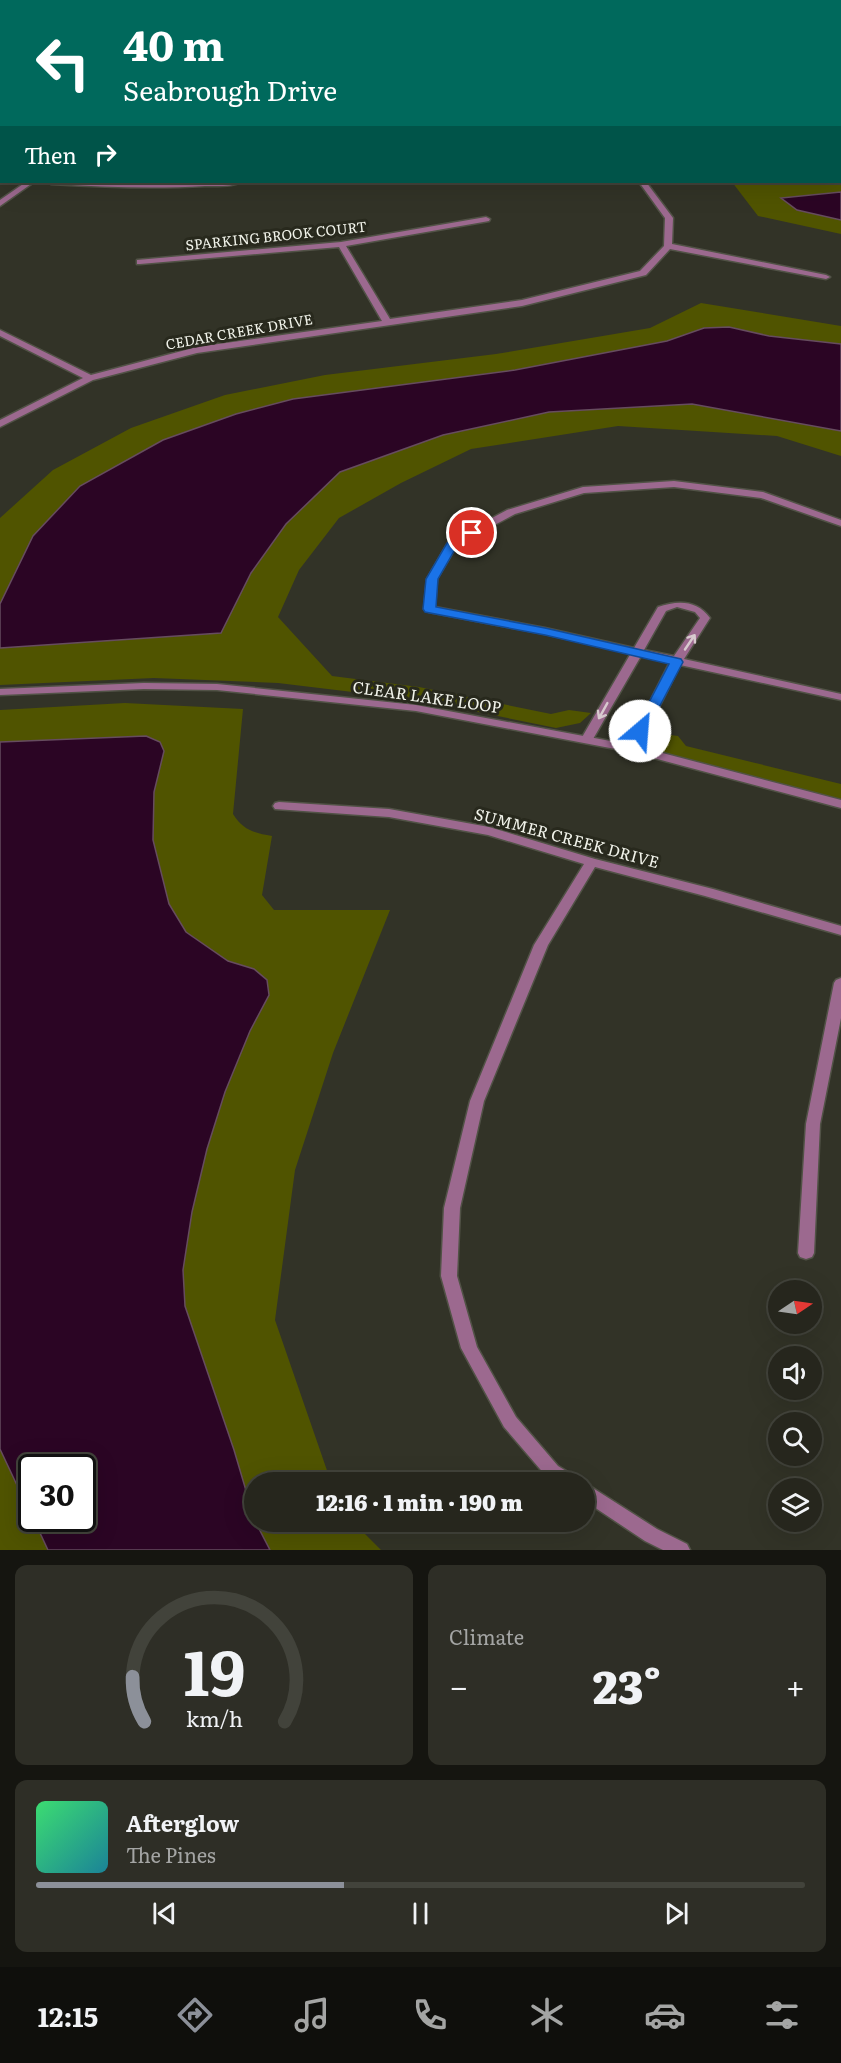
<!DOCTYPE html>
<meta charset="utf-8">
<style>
body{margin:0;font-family:Literata,serif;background:#2e2e26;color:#f1f3f6;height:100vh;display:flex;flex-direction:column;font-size:22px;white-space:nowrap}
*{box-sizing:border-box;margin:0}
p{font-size:20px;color:#a4a5a4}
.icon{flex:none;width:33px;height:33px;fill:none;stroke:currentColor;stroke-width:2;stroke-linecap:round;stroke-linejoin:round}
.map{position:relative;height:1550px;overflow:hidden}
.sheet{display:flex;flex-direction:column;gap:15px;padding:15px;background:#151510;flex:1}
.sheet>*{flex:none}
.hud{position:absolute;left:0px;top:0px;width:842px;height:183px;box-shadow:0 6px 24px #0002,0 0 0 2px #42433b;background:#00695c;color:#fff;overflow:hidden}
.needle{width:39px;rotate:77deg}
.fabs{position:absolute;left:768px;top:1280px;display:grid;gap:12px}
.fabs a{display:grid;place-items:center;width:54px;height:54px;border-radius:50%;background:#26261d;box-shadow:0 6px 24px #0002,0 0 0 2px #42433b;font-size:30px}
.speed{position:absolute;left:18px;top:1454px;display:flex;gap:12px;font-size:30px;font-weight:700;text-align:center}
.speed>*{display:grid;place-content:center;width:78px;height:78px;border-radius:50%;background:#26261d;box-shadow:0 6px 24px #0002,0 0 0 2px #42433b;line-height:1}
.speed .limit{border:3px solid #111;border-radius:9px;background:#fff;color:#111}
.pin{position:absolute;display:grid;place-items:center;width:51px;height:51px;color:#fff;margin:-26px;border:3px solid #fff;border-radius:50%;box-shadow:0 2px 6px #0007}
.me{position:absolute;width:66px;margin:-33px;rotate:27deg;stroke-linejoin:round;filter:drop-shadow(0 0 4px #0008)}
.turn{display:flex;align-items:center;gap:21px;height:126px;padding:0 24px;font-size:27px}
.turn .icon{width:78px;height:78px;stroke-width:2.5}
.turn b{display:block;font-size:42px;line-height:51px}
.then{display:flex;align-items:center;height:57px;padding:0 24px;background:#0003;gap:12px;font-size:22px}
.big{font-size:45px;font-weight:800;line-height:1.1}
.sheet .widget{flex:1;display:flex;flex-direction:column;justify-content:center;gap:9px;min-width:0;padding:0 21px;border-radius:12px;background:#2e2e26}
.sheet .dial{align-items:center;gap:0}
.dial svg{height:156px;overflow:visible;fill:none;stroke:#42433b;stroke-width:7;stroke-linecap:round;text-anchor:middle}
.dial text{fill:#f1f3f6;stroke:none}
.song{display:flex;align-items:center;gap:18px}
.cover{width:72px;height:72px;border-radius:9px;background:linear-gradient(135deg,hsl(140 70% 55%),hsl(190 70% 35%))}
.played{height:6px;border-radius:3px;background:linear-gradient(90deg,#8c9099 40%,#42433b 40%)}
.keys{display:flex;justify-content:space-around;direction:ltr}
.heat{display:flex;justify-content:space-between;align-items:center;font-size:33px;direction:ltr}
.sheet .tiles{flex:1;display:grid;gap:15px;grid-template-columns:1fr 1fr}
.widget:last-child{grid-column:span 2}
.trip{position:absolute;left:244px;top:1472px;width:351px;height:60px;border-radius:30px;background:#26261d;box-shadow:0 6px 24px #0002,0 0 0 2px #42433b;font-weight:800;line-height:60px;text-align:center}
.dock{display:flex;height:96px;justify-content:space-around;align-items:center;background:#0f0f0c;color:#a4a5a4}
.dock .icon{width:42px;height:42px}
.dock .selected{color:#8c9099}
.dock b{font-size:27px;color:#f1f3f6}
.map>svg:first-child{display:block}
.green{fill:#505400;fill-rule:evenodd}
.water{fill:#2b0524;stroke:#664c5f;stroke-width:1.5}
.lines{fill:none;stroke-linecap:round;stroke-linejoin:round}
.minor-casing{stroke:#515246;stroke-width:3}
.tertiary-casing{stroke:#515246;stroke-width:3}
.minor{fill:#9c698f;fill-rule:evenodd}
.tertiary{fill:#9c698f;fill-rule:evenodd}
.oneway{stroke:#d8cacf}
.route{fill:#1a73e8;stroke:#114b97;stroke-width:1.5}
.labels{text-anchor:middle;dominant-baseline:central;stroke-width:6;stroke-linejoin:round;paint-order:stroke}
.far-street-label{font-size:14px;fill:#f1f3ea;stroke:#28291d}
.street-label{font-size:16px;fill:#f1f3ea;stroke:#28291d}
</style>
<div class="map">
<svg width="841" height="1550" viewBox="0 0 841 1550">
<rect width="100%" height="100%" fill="#323327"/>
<g class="green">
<path d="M698 0H841V234L758 216 732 182H840V2Z"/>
<path d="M701 303 841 326V456L777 436 618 426 471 449 401 483 339 518 299 570 278 617 332 676 419 687 551 714 569 710 591 713 580 723 556 728 419 700 278 683 154 678 0 685V518L53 470 131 428 225 395 325 375 496 354 650 328Z"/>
<path d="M125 703 243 709 233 814C243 830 254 833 272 836L262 895 274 910H390L333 1053 295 1170 275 1320 331 1482H255V1521H352L381 1550H0V710ZM32 1467H82V1518H32Z"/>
<path d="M655 733 678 736 686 746 841 784V799L673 758 658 749Z"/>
</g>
<g class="water">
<path d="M733 0H841V164L840 2Z"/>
<path d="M841 192V220L797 210 781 198Z"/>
<path d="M729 327 769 336 841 344V431L692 404 549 412 443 435 340 472 286 524 251 573 221 633 0 648V604L33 536 80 486 163 440 236 414 293 399 515 370 667 341 704 328Z"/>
<path d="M146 736 160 742 164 751 154 792 153 840 169 904 186 932 228 961 254 969 267 980 269 995 250 1031 225 1092 207 1149 192 1212 183 1270 185 1306 234 1450 255 1521 270 1550H48L33 1518H82V1467H32L31 1515 0 1449V742Z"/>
</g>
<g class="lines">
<g class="minor-casing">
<g id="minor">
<path d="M44 0H51L43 2Z"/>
<path d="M303 0H313L300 2Z"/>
<path d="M569 0 580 2H570Z"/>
<rect x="0" y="33" width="2" height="4"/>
<path d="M26 182H34L0 206V200Z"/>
<path d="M47 182H242C233 187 216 186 205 186 154 189 102 187 51 184Z"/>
<path d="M639 182H646L673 218 672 244 826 275 830 277 826 279 670 249 646 275 522 306 197 353 93 380 0 427V420L83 378 0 336V330L91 375 197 347 382 321 339 247 140 264H137V260L341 242 486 217 490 219 489 221 346 246 390 319 522 300 640 271 664 246 665 218Z"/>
<path d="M674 481 763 492 841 520V526L761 498 674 487 584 493 515 514 457 545 437 579 435 607 545 628 634 648 658 607C678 600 697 600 710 618L684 659 841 694V700L680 665 638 749 632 753 626 749 670 662 641 656 593 739 587 743 581 739 631 653 545 634 429 612 424 609 427 579 449 541 507 510 583 487ZM677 607 695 612 700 618 674 656 644 650 666 611Z"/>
<path d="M279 802 389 809 489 827 595 859 713 889 841 926V935L705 896 595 867 548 945 484 1101 460 1208 457 1276 477 1347 516 1417 558 1466 576 1477 579 1482H555L546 1476 504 1427 461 1348 441 1276 444 1208 470 1101 534 945 584 864 488 835 389 817 275 809 273 806 275 803Z"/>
<path d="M841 978V1018L820 1124 814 1253 812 1257 806 1259 800 1257 798 1253 806 1124 834 983 836 980Z"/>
<path d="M585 1483 657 1529 687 1544 690 1550H663L645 1541 585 1501Z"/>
</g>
</g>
<g class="tertiary-casing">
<path id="tertiary" d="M144 683 217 684 416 705 632 745 841 800V808L631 752 416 711 217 690 144 689 0 695V689Z"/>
</g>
<use href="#minor" class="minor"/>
<use href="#tertiary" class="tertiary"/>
</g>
<defs><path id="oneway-shaft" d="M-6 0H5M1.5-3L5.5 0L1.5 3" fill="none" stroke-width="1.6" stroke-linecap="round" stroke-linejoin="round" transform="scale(1.5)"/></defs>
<g class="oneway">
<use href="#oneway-shaft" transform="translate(690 642) rotate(-56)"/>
<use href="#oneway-shaft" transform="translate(603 711) rotate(119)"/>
</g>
<path class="route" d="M472 529 478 533 457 546 438 579 436 607 545 628 681 659 683 662 645 734H636L634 731 669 664 545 635 425 612 423 609 426 579 447 543Z"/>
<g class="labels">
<g class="far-street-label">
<text transform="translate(276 235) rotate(-6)">SPARKING BROOK COURT</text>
<text transform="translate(239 331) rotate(-10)">CEDAR CREEK DRIVE</text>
</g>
<g class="street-label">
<text transform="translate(427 696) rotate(8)">CLEAR LAKE LOOP</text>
<text transform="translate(567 837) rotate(15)">SUMMER CREEK DRIVE</text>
</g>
</g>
</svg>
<div class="fabs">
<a><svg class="needle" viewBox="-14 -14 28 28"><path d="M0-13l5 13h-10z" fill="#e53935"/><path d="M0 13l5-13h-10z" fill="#a4a5a4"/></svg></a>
<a><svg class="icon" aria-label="sound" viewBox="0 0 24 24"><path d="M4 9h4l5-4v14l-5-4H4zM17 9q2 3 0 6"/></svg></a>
<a><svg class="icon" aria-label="search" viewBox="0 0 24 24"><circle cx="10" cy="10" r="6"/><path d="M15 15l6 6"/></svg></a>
<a><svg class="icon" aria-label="layers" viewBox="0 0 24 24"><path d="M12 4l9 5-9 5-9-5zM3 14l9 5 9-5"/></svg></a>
</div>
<div class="speed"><div class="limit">30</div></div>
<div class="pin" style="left:472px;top:533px;background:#d93025"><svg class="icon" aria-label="arrive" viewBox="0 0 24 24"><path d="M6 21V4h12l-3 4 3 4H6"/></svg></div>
<svg class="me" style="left:640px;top:731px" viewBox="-20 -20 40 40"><circle r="19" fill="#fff"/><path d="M0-13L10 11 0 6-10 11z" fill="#1a73e8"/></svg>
<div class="trip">12:16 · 1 min · 190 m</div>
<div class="hud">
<div class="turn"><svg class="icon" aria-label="left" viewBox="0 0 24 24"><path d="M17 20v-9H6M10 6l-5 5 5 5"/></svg><div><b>40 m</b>Seabrough Drive</div></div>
<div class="then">Then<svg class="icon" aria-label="right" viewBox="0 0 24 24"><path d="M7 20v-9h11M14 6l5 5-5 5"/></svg></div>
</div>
</div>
<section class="sheet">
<div class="tiles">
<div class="widget dial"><svg viewBox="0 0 100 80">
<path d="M14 69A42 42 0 1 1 86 69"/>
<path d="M14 69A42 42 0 0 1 8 46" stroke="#8c9099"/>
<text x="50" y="56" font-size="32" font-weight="700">19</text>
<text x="50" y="72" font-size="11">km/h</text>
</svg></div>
<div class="widget"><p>Climate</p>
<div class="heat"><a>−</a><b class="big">23°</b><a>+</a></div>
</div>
<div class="widget">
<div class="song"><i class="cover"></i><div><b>Afterglow</b><p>The Pines</p></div></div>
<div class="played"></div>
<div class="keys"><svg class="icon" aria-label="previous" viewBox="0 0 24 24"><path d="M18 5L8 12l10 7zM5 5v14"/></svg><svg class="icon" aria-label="pause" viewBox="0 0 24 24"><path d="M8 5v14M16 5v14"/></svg><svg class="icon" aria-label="next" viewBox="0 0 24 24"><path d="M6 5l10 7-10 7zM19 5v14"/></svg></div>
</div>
</div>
</section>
<nav class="dock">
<b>12:15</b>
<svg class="icon selected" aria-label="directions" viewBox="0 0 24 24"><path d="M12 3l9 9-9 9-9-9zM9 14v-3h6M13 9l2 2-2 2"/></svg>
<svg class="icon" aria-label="music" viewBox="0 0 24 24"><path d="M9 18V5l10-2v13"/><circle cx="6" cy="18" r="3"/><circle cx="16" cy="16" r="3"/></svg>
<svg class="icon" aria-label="phone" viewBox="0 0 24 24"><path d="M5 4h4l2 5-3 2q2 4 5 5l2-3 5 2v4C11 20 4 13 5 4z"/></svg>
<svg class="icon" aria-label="climate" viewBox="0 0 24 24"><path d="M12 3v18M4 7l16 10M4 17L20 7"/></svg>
<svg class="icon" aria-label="car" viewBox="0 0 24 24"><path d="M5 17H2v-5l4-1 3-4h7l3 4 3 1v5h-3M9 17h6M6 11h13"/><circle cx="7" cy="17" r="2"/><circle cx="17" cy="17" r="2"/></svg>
<svg class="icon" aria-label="filters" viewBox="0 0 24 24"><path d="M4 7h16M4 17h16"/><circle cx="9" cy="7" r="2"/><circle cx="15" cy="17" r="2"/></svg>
</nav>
